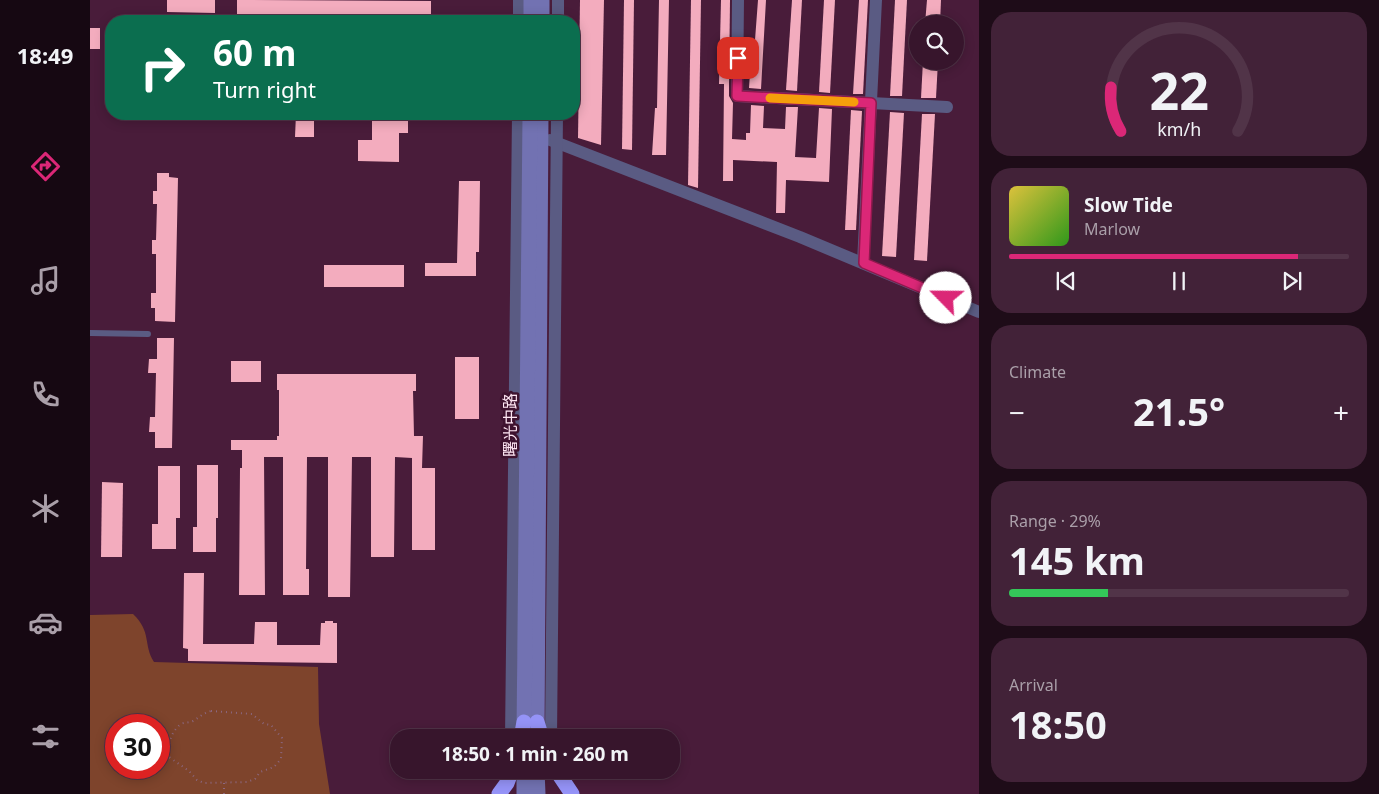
<!DOCTYPE html>
<meta charset="utf-8">
<style>
body{margin:0;font-family:"Noto Sans","Noto Sans SC",sans-serif;background:#422238;color:#f1f3f6;height:100vh;display:flex;flex-direction:column;font-size:19px;white-space:nowrap}
*{box-sizing:border-box;margin:0}
p{font-size:16px;color:#aa9fa9}
.icon{flex:none;width:28px;height:28px;fill:none;stroke:currentColor;stroke-width:2;stroke-linecap:round;stroke-linejoin:round}
.map{position:relative;flex:1;overflow:hidden}
.panel{display:flex;flex-direction:column;gap:12px;padding:12px;background:#1e0c18;width:400px}
.panel>*{flex:none}
.hud{position:absolute;left:15px;top:15px;width:475px;height:105px;border-radius:20px;box-shadow:0 2px 12px #0003,0 0 0 1px #513448;background:#0b6e4f;color:#fff;overflow:hidden}
.controls{position:absolute;left:819px;top:15px;display:grid;gap:10px}
.controls a{display:grid;place-items:center;width:55px;height:55px;border-radius:50%;background:#37152c;box-shadow:0 2px 12px #0003,0 0 0 1px #513448;font-size:25px}
.speed{position:absolute;left:15px;top:714px;display:flex;gap:10px;font-size:25px;font-weight:700;text-align:center}
.speed>*{display:grid;place-content:center;width:65px;height:65px;border-radius:50%;background:#37152c;box-shadow:0 2px 12px #0003,0 0 0 1px #513448;line-height:1}
.speed .limit{border:8px solid #d22;background:#fff;color:#111}
.pin{position:absolute;display:grid;place-items:center;width:42px;height:42px;color:#fff;margin:-21px;border-radius:10px;box-shadow:0 2px 8px #0006}
.me{position:absolute;width:55px;margin:-28px;rotate:293deg;stroke-linejoin:round;filter:drop-shadow(0 0 4px #0008)}
.turn{display:flex;align-items:center;gap:18px;height:105px;padding:0 25px;font-size:22px}
.turn .icon{width:65px;height:65px;stroke-width:2.5}
.turn b{display:block;font-size:35px;line-height:42px}
.big{font-size:38px;font-weight:700;line-height:1.1}
.panel .card{flex:1;display:flex;flex-direction:column;justify-content:center;gap:8px;min-width:0;padding:0 18px;border-radius:20px;background:#422238}
.panel .dial{align-items:center;gap:0}
.dial svg{height:130px;overflow:visible;fill:none;stroke:#513448;stroke-width:7;stroke-linecap:round;text-anchor:middle}
.dial text{fill:#f1f3f6;stroke:none}
.song{display:flex;align-items:center;gap:15px}
.cover{width:60px;height:60px;border-radius:8px;background:linear-gradient(135deg,hsl(50 70% 55%),hsl(110 70% 35%))}
.played{height:5px;border-radius:2px;background:linear-gradient(90deg,#db2777 85%,#513448 85%)}
.keys{display:flex;justify-content:space-around;direction:ltr}
.heat{display:flex;justify-content:space-between;align-items:center;font-size:28px;direction:ltr}
.charge{height:8px;border-radius:4px;background:linear-gradient(90deg,#34c759 29%,#513448 0)}
.trip{position:absolute;left:300px;top:729px;width:290px;height:50px;border-radius:20px;background:#37152c;box-shadow:0 2px 12px #0003,0 0 0 1px #513448;font-weight:700;line-height:50px;text-align:center}
main{display:flex;flex:1;min-height:0}
.dock{display:flex;flex-direction:column;width:90px;justify-content:space-around;align-items:center;background:#160812;color:#aa9fa9}
.dock .icon{width:35px;height:35px}
.dock .active{color:#db2777}
.dock b{font-size:22px;color:#f1f3f6}
.map>svg:first-child{display:block}
.green{fill:#7e442c;fill-rule:evenodd}
.building{fill:#f3acbe}
.lines{fill:none;stroke-linecap:round;stroke-linejoin:round}
.path{stroke:#8c677f;stroke-width:2;stroke-dasharray:1 4;stroke-linecap:butt}
.lane{stroke:#5a5b83;stroke-width:6}
.street{stroke:#5a5b83;stroke-width:12}
.secondary{stroke:#7272b2;stroke-width:15}
.highway{stroke:#9593f7;stroke-width:15}
.route-casing{stroke:#8e194d;stroke-width:12}
.route{stroke:#db2777;stroke-width:9}
.slow{stroke:#f59e0b;stroke-width:9}
.labels{text-anchor:middle;dominant-baseline:central;stroke-width:5;stroke-linejoin:round;paint-order:stroke}
.street-label{font-size:16px;fill:#fde5f2;stroke:#3e122f}
</style>
<main>
<nav class="dock">
<b>18:49</b>
<svg class="icon active" aria-label="directions" viewBox="0 0 24 24"><path d="M12 3l9 9-9 9-9-9zM9 14v-3h6M13 9l2 2-2 2"/></svg>
<svg class="icon" aria-label="music" viewBox="0 0 24 24"><path d="M9 18V5l10-2v13"/><circle cx="6" cy="18" r="3"/><circle cx="16" cy="16" r="3"/></svg>
<svg class="icon" aria-label="phone" viewBox="0 0 24 24"><path d="M5 4h4l2 5-3 2q2 4 5 5l2-3 5 2v4C11 20 4 13 5 4z"/></svg>
<svg class="icon" aria-label="climate" viewBox="0 0 24 24"><path d="M12 3v18M4 7l16 10M4 17L20 7"/></svg>
<svg class="icon" aria-label="car" viewBox="0 0 24 24"><path d="M5 17H2v-5l4-1 3-4h7l3 4 3 1v5h-3M9 17h6M6 11h13"/><circle cx="7" cy="17" r="2"/><circle cx="17" cy="17" r="2"/></svg>
<svg class="icon" aria-label="filters" viewBox="0 0 24 24"><path d="M4 7h16M4 17h16"/><circle cx="9" cy="7" r="2"/><circle cx="15" cy="17" r="2"/></svg>
</nav>
<div class="map">
<svg width="889" height="794" viewBox="0 0 889 794">
<rect width="100%" height="100%" fill="#491c3a"/>
<path class="green" d="M43 614C62 632 53 645 64 662L228 667 229 724 240 794H0V615ZM26 725H69V768H26Z"/>
<g class="building">
<path d="M77 0H125V13L77 12Z"/>
<path d="M147 0 341 1V20L147 17Z"/>
<path d="M490 0H514L511 145 488 138Z"/>
<path d="M534 0H544L542 150 532 149Z"/>
<path d="M569 0H579L576 155H562L565 108H567Z"/>
<path d="M601 0H611L608 188 598 185Z"/>
<path d="M631 0H640L639 84H629Z"/>
<path d="M668 0H676L671 89 659 88 662 40H665Z"/>
<path d="M702 0H712L707 91 696 90Z"/>
<path d="M734 0H745L740 93 729 92Z"/>
<path d="M769 0H778L773 94H763Z"/>
<path d="M805 0H817L812 96H800Z"/>
<path d="M837 0H851L850 24H835Z"/>
<rect x="0" y="28" width="10" height="21"/>
<path d="M833 61H848L846 98H831Z"/>
<path d="M634 84H639V96L643 103 642 139 656 140V133H660L661 105 674 106 673 128 695 129 696 107H708L705 157 726 158 729 108 742 109 739 182 696 180 695 213H686L687 162 643 160V181H633Z"/>
<path d="M761 110 772 111 766 230H755Z"/>
<path d="M800 112 814 113 806 257 792 256Z"/>
<path d="M206 114H224V137H205Z"/>
<path d="M282 114H318V133H309V162L268 161V140H282Z"/>
<path d="M832 114H845L837 261 824 260Z"/>
<path d="M67 173H79V177L88 178 85 322 65 321V308H61V293H66V254H62V240H66L67 204H63V191H67Z"/>
<path d="M369 181H390L389 252H386V276H335V263H367Z"/>
<rect x="234" y="265" width="80" height="22"/>
<path d="M67 338H84L82 448H65V432H59L60 417H65L66 373H58L59 359H67Z"/>
<rect x="365" y="357" width="24" height="62"/>
<rect x="141" y="361" width="30" height="21"/>
<path d="M187 374H326V391H323L324 436H333L332 468H345V550H322V458L305 457 304 557H281V457H262L260 597H238V457H217L216 569H219V595H193V457H174L175 595H149L150 468H152V450H141V440H187V436H189V390H187Z"/>
<path d="M107 465H128V518H126V552H103V527H107Z"/>
<path d="M68 466H90V518H86V549H62V524H68Z"/>
<path d="M12 482 33 483 32 557H11Z"/>
<path d="M94 573H114L113 644H164L165 622H187V645H230L231 623H235V621H243V623H247V663L98 661V649L93 648Z"/>
</g>
<g class="lines">
<g class="path">
<path d="M121 711 162 714 174 724 181 725 192 738 191 759 184 767 170 772 165 779 157 782 114 783 107 780 99 771 79 757C77 746 81 731 91 724 95 722 99 723 103 721 110 717 113 713 121 711Z"/>
<path d="M134 783V794"/>
</g>
<path class="lane" d="M0 333 58 334"/>
<g class="street">
<path d="M648 0 647 96 857 107"/>
<path d="M429 21V0"/>
<path d="M468 21V0"/>
<path d="M460 140 710 237 889 312"/>
<path d="M773 263 786 0"/>
<path d="M421 738 428 114"/>
<path d="M461 738 467 114"/>
</g>
<g class="secondary">
<path d="M441 21V0"/>
<path d="M452 21V0"/>
<path d="M447 734 451 114"/>
<path d="M434 735 440 114"/>
<path d="M447 770 448 794"/>
<path d="M434 794V770"/>
</g>
<g class="highway">
<path d="M447 722 452 738"/>
<path d="M431 738 434 722"/>
<path d="M466 770 482 794"/>
<path d="M409 794 417 783 422 770"/>
</g>
</g>
<g class="lines">
<g class="route-casing">
<path id="route" d="M648 58 647 96 781 103 774 263 856 298"/>
</g>
<use href="#route" class="route"/>
<path class="slow" d="M680 98 764 102"/>
</g>
<g class="labels">
<g class="street-label">
<text transform="translate(420 425) rotate(-90)">曙光中路</text>
</g>
</g>
</svg>
<div class="controls">
<a><svg class="icon" aria-label="search" viewBox="0 0 24 24"><circle cx="10" cy="10" r="6"/><path d="M15 15l6 6"/></svg></a>
</div>
<div class="speed"><div class="limit">30</div></div>
<div class="pin" style="left:648px;top:58px;background:#d93025"><svg class="icon" aria-label="arrive" viewBox="0 0 24 24"><path d="M6 21V4h12l-3 4 3 4H6"/></svg></div>
<svg class="me" style="left:856px;top:298px" viewBox="-20 -20 40 40"><circle r="19" fill="#fff"/><path d="M0-13L10 11 0 6-10 11z" fill="#db2777"/></svg>
<div class="trip">18:50 · 1 min · 260 m</div>
<div class="hud">
<div class="turn"><svg class="icon" aria-label="right" viewBox="0 0 24 24"><path d="M7 20v-9h11M14 6l5 5-5 5"/></svg><div><b>60 m</b>Turn right</div></div>
</div>
</div>
<section class="panel">
<div class="card dial"><svg viewBox="0 0 100 80">
<path d="M14 69A42 42 0 1 1 86 69"/>
<path d="M14 69A42 42 0 0 1 8 42" stroke="#db2777"/>
<text x="50" y="56" font-size="32" font-weight="700">22</text>
<text x="50" y="72" font-size="11">km/h</text>
</svg></div>
<div class="card">
<div class="song"><i class="cover"></i><div><b>Slow Tide</b><p>Marlow</p></div></div>
<div class="played"></div>
<div class="keys"><svg class="icon" aria-label="previous" viewBox="0 0 24 24"><path d="M18 5L8 12l10 7zM5 5v14"/></svg><svg class="icon" aria-label="pause" viewBox="0 0 24 24"><path d="M8 5v14M16 5v14"/></svg><svg class="icon" aria-label="next" viewBox="0 0 24 24"><path d="M6 5l10 7-10 7zM19 5v14"/></svg></div>
</div>
<div class="card"><p>Climate</p>
<div class="heat"><a>−</a><b class="big">21.5°</b><a>+</a></div>
</div>
<div class="card"><p>Range · 29%</p><b class="big">145 km</b><div class="charge"></div></div>
<div class="card"><p>Arrival</p><b class="big">18:50</b></div>
</section>
</main>
